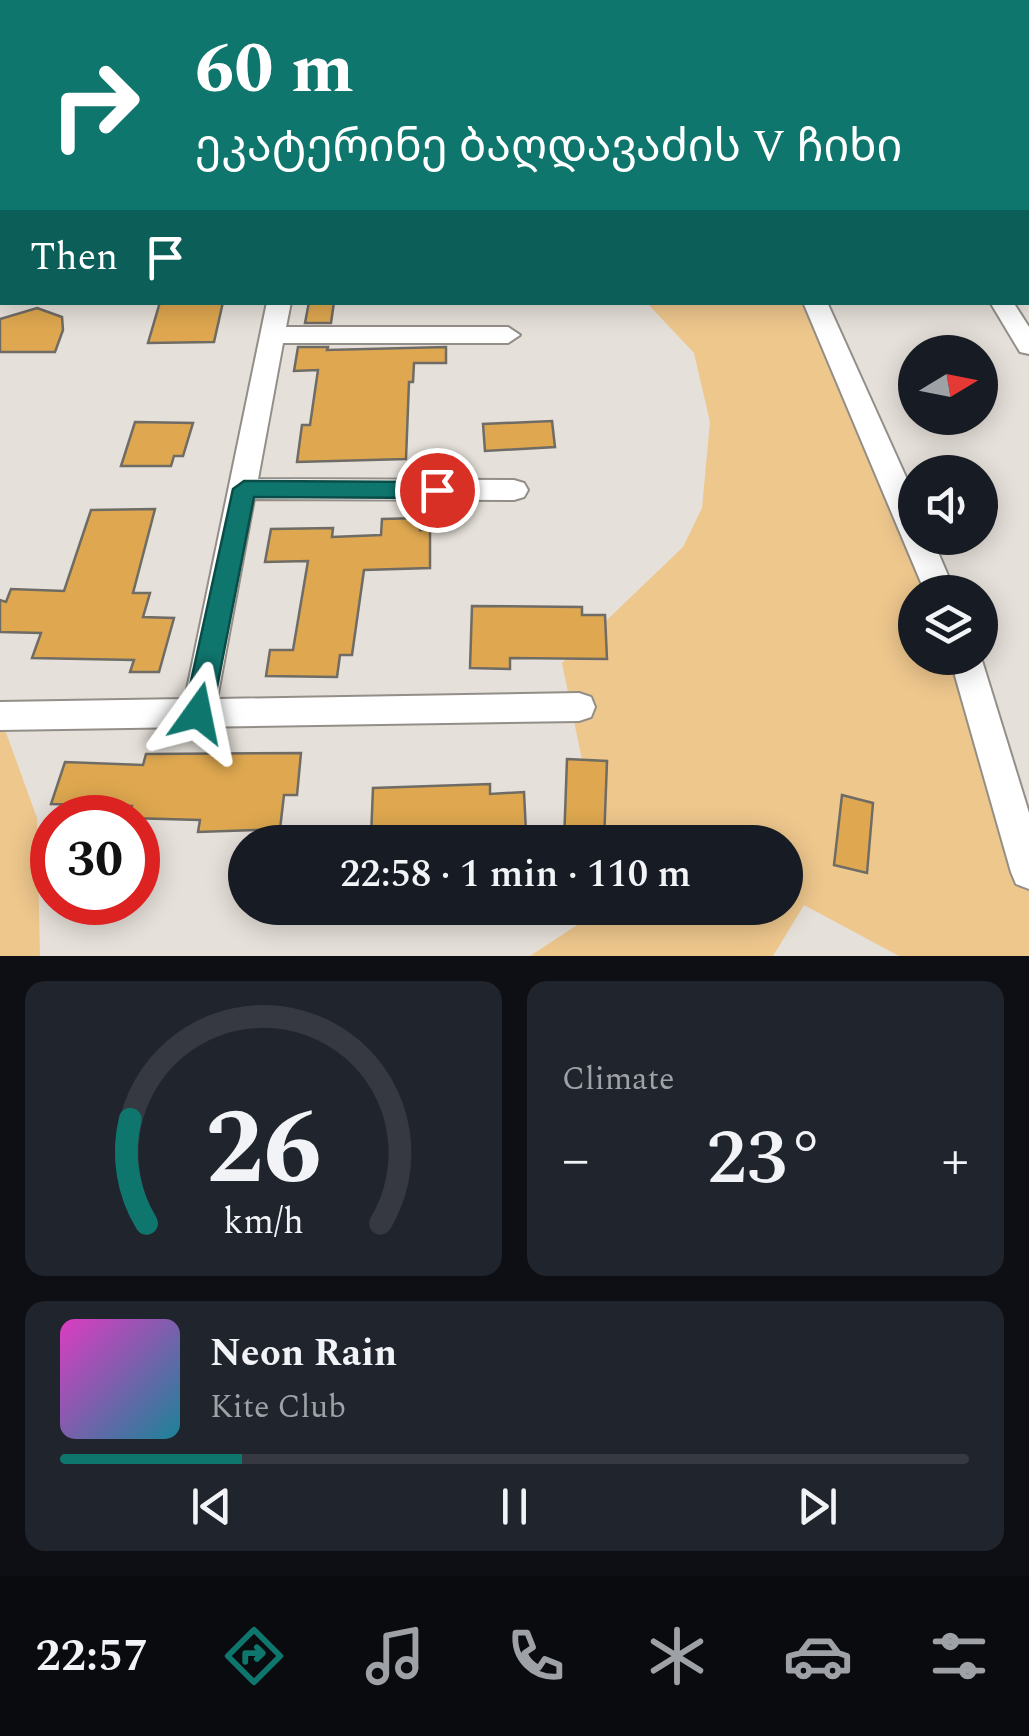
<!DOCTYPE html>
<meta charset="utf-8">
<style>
body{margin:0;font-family:Spectral,"Noto Sans Georgian",serif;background:#20242c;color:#f1f3f6;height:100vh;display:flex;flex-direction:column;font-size:38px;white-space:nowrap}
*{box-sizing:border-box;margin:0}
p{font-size:32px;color:#9ea1a6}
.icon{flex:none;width:55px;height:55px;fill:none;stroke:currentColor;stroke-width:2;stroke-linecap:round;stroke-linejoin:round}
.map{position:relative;height:956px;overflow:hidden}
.drawer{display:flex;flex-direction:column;gap:25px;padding:25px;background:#0d0f14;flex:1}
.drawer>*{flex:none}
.banner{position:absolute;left:0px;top:0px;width:1030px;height:305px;box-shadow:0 5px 25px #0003;background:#0f766e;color:#fff;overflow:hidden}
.needle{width:65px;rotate:80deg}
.fabs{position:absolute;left:898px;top:335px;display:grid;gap:20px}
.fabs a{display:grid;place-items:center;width:100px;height:100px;border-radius:50%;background:#171b24;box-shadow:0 5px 25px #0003;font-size:50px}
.speed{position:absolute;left:30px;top:795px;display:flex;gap:20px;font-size:50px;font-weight:700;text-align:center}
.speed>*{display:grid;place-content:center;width:130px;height:130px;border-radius:50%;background:#171b24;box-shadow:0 5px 25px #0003;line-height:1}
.speed .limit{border:15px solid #d22;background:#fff;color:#111}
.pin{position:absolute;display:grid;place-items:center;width:85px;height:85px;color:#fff;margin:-42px;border:5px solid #fff;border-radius:50%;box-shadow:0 2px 10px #0007}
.me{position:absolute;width:110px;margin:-55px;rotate:12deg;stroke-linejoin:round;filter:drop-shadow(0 0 8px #0008)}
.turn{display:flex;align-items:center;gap:35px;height:210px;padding:0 30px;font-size:45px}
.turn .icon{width:130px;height:130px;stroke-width:2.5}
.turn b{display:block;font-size:70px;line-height:85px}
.then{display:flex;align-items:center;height:95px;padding:0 30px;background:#0003;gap:20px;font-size:38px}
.big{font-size:75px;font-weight:600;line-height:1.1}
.drawer .tile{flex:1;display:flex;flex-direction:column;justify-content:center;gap:15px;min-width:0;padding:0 35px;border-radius:20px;background:#20242c}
.drawer .dial{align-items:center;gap:0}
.dial svg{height:260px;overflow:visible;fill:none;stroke:#363941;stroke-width:7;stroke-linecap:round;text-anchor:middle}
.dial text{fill:#f1f3f6;stroke:none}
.song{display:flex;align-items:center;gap:30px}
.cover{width:120px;height:120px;border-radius:15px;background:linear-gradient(135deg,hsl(310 70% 55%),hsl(190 70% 35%))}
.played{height:10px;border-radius:5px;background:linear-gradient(90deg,#0f766e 20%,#363941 20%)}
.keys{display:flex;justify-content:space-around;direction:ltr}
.heat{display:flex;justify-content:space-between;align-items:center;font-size:55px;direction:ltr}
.drawer .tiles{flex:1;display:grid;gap:25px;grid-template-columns:1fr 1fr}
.tile:last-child{grid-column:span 2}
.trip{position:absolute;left:228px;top:825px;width:575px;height:100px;border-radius:50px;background:#171b24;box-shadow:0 5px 25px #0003;font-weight:600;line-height:100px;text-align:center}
.dock{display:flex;height:160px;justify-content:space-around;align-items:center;background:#090b0e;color:#9ea1a6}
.dock .icon{width:70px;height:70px}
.dock .active{color:#0f766e}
.dock b{font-size:45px;color:#f1f3f6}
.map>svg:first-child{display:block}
.green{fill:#eec78d}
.building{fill:#dfa850;stroke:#6f6b65;stroke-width:2.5}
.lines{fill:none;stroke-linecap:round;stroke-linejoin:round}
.minor-casing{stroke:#938e88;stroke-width:4}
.minor{fill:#fff;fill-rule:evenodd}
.route{fill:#0f766e;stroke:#0a4d48;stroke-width:2.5}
</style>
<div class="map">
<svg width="1029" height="956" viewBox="0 0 1029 956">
<rect width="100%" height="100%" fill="#e5e0d9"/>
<g class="green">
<path d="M647 303H815L940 592H915V658H966L1029 872V956H899L804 905 773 956H530L603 908H785V842H599L562 663 683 547 702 508 710 422 694 353Z"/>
<path d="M0 716 37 818 40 956H0Z"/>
</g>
<g class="building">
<path d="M160 302H223L214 342 148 343Z"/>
<path d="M309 302H334L331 323H305Z"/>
<path d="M37 308 62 317 63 330 55 352H0V319Z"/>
<path d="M298 347H328L327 350 446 347V363H414L413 382H409L406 459 297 462 302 425H310L318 370 294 371Z"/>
<path d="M552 421 555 447 485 451 483 424Z"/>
<path d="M135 422 193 423 183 456H174L171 466H121Z"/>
<path d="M155 509 133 593H150L143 617 174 618 159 672H130L134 660 32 658 41 633 0 632V600L6 602 11 589 64 591 91 510Z"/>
<path d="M420 518V530L430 529V568L364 570 352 655H340L337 677 266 676 270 650H293L308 561 265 562 271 529 333 528 332 537 381 535 382 519Z"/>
<path d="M472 606 582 607V615H605L607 659 510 658V669L470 668Z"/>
<path d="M301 753 297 795H284L280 829 198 832 200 820 129 818 132 806 51 804 65 762 143 765 146 754Z"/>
<path d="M567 759 607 761 604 842H564Z"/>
<path d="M490 784V794L524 792 526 832 371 838 373 788Z"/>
<path d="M842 795 873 803 867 873 834 865Z"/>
</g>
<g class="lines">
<g class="minor-casing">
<g id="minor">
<rect x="336" y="0" width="16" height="2"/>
<path d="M667 0H683L684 2H668Z"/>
<path d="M792 0H809L810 2H793Z"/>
<rect x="1028" y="262" width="1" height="14"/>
<path d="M267 302H291L286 327H508L520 335 508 343H283L258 479 514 480 524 483 528 490 524 497 514 500 254 499 217 699 579 693 591 697 595 707 591 717 579 721 0 730V702L185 699Z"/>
<path d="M803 302H827L915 497V538H932L955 592H925Z"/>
<path d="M990 302H1013L1029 327V354L1020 352Z"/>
<path d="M980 654 1029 813V889L1016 884 1011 872 950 658Z"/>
</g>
</g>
<use href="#minor" class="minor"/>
</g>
<path class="route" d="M244 481 437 482 448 490 437 498 254 497 212 713 208 721 198 725 188 721 184 713 233 489Z"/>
</svg>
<div class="fabs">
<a><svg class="needle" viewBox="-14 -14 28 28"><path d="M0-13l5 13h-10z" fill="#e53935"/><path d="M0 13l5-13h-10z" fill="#9ea1a6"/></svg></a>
<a><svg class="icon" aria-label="sound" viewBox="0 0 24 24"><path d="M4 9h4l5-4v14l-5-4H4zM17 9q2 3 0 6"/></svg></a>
<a><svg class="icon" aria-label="layers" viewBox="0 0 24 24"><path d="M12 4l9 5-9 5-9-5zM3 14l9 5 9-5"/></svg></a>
</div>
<div class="speed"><div class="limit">30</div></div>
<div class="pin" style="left:437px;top:490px;background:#d93025"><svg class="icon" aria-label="arrive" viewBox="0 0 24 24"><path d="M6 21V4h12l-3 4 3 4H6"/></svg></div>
<svg class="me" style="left:198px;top:713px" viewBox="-20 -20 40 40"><path d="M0-17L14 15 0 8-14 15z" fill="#0f766e" stroke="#fff" stroke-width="4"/></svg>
<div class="trip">22:58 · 1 min · 110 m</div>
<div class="banner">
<div class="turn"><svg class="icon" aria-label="right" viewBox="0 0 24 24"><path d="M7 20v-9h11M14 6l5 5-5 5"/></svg><div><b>60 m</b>ეკატერინე ბაღდავაძის V ჩიხი</div></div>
<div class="then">Then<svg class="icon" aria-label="arrive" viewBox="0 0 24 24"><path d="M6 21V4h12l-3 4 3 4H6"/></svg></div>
</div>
</div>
<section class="drawer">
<div class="tiles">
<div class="tile dial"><svg viewBox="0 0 100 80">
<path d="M14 69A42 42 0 1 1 86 69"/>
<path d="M14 69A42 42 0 0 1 9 37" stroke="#0f766e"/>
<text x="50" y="56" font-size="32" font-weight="700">26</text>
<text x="50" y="72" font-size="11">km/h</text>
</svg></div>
<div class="tile"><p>Climate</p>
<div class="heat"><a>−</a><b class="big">23°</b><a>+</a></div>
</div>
<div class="tile">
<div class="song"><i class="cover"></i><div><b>Neon Rain</b><p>Kite Club</p></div></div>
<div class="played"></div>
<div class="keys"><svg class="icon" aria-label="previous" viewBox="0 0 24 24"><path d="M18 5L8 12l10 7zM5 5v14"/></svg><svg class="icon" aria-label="pause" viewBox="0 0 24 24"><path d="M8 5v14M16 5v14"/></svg><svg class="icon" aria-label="next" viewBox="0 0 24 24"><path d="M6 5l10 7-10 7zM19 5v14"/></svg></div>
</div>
</div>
</section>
<nav class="dock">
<b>22:57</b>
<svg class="icon active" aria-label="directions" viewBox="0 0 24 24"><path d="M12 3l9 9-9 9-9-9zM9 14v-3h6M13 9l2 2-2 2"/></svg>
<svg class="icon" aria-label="music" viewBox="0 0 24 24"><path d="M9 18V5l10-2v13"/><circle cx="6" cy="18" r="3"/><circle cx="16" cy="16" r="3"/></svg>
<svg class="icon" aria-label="phone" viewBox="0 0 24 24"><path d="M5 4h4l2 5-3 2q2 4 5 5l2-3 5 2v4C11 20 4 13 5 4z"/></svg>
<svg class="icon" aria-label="climate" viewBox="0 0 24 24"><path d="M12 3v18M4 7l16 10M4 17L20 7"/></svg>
<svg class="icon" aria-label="car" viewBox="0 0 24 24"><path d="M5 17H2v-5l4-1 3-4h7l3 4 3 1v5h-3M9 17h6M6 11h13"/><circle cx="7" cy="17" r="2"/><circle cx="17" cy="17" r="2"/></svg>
<svg class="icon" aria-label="filters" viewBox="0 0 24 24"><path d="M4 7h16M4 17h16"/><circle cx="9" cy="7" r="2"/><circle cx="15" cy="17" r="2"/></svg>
</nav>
